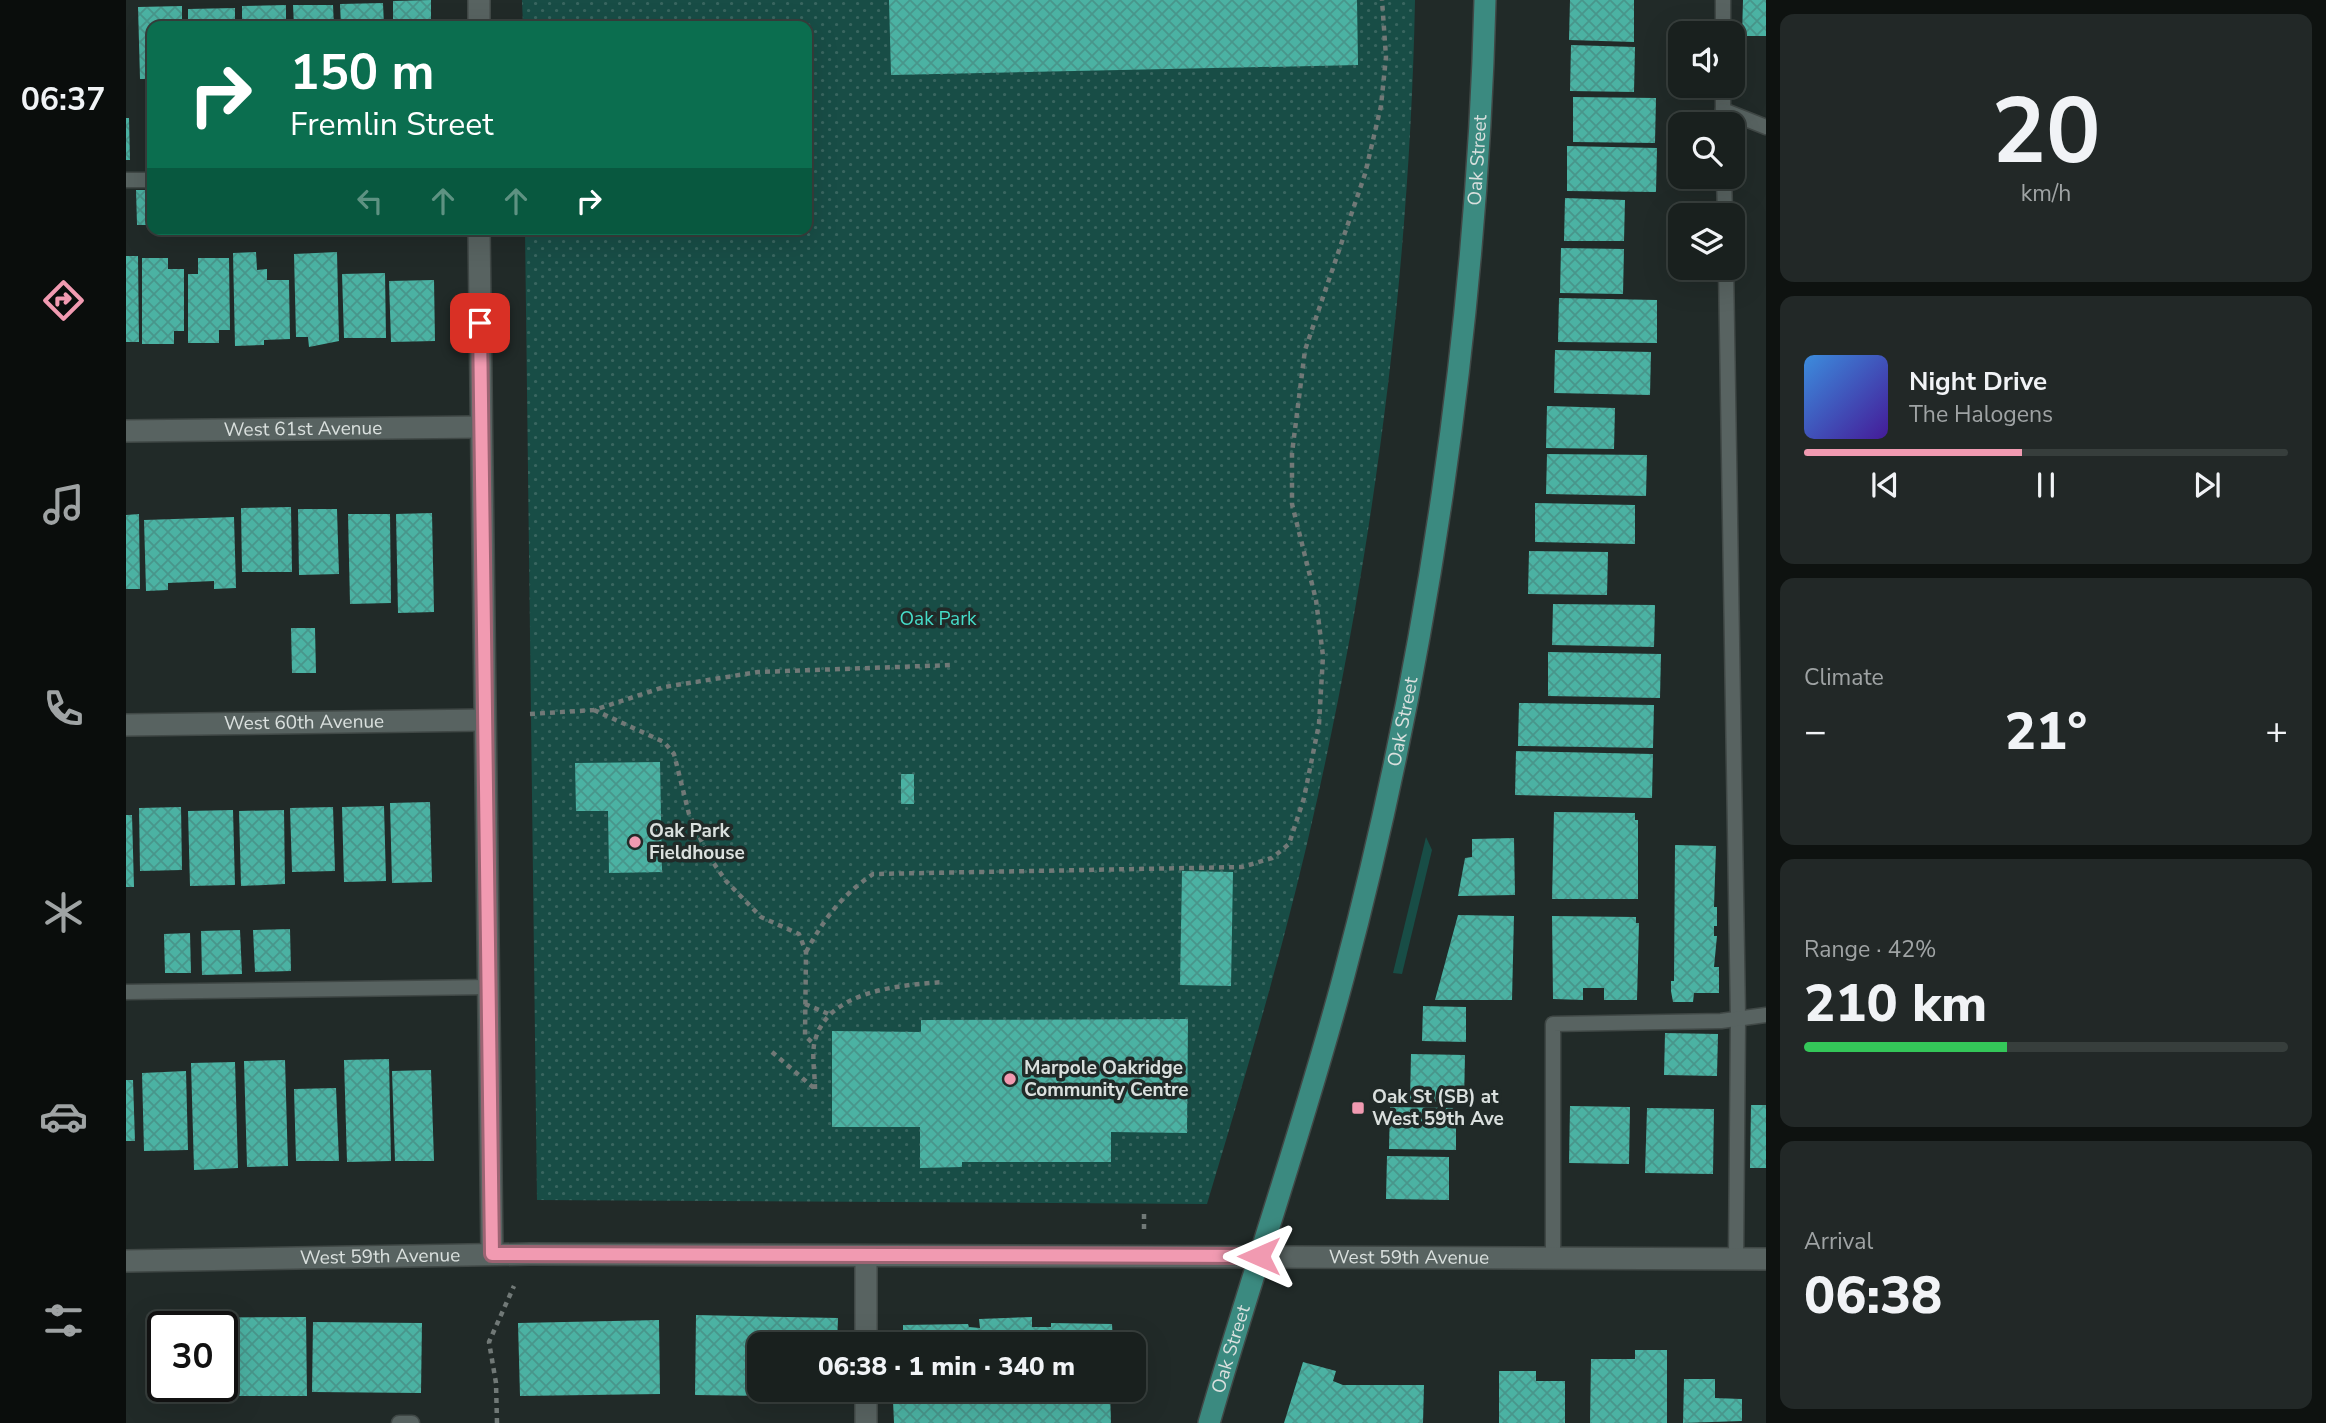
<!DOCTYPE html>
<meta charset="utf-8">
<style>
body{margin:0;font-family:"Nunito Sans",sans-serif;background:#222827;color:#f1f3f6;height:100vh;display:flex;flex-direction:column;font-size:26px;white-space:nowrap}
*{box-sizing:border-box;margin:0}
p{font-size:23px;color:#9fa3a4}
.icon{flex:none;width:38px;height:38px;fill:none;stroke:currentColor;stroke-width:2;stroke-linecap:round;stroke-linejoin:round}
.map{position:relative;flex:1;overflow:hidden}
.sheet{display:flex;flex-direction:column;gap:14px;padding:14px;background:#0e1210;width:560px}
.sheet>*{flex:none}
.guide{position:absolute;left:21px;top:21px;width:665px;height:214px;border-radius:14px;box-shadow:0 7px 28px #0002,0 0 0 2px #373e3c;background:#0b6e4f;color:#fff;overflow:hidden}
.controls{position:absolute;left:1542px;top:21px;display:grid;gap:14px}
.controls a{display:grid;place-items:center;width:77px;height:77px;border-radius:14px;background:#19201e;box-shadow:0 7px 28px #0002,0 0 0 2px #373e3c;font-size:35px}
.speed{position:absolute;left:21px;top:1311px;display:flex;gap:14px;font-size:35px;font-weight:700;text-align:center}
.speed>*{display:grid;place-content:center;width:91px;height:91px;border-radius:50%;background:#19201e;box-shadow:0 7px 28px #0002,0 0 0 2px #373e3c;line-height:1}
.speed .limit{border:4px solid #111;border-radius:10px;background:#fff;color:#111}
.pin{position:absolute;display:grid;place-items:center;width:60px;height:60px;color:#fff;margin:-30px;border-radius:14px;box-shadow:0 4px 10px #0006}
.me{position:absolute;width:77px;margin:-38px;rotate:270deg;stroke-linejoin:round;filter:drop-shadow(0 0 5px #0008)}
.turn{display:flex;align-items:center;gap:24px;height:147px;padding:0 28px;font-size:32px}
.turn .icon{width:91px;height:91px;stroke-width:2.5}
.turn b{display:block;font-size:49px;line-height:60px}
.lanes{display:flex;align-items:center;height:66px;padding:0 28px;background:#0003;justify-content:center;gap:35px;direction:ltr}
.lanes .off{opacity:.35}
.big{font-size:52px;font-weight:800;line-height:1.1}
.sheet .widget{flex:1;display:flex;flex-direction:column;justify-content:center;gap:10px;min-width:0;padding:0 24px;border-radius:14px;background:#222827}
.sheet .dial{align-items:center;gap:0}
.dial b{font-size:91px;line-height:1}
.song{display:flex;align-items:center;gap:21px}
.cover{width:84px;height:84px;border-radius:10px;background:linear-gradient(135deg,hsl(210 70% 55%),hsl(260 70% 35%))}
.played{height:7px;border-radius:4px;background:linear-gradient(90deg,#f19ab1 45%,#373e3c 45%)}
.keys{display:flex;justify-content:space-around;direction:ltr}
.heat{display:flex;justify-content:space-between;align-items:center;font-size:38px;direction:ltr}
.charge{height:10px;border-radius:5px;background:linear-gradient(90deg,#34c759 42%,#373e3c 0)}
.trip{position:absolute;left:621px;top:1332px;width:399px;height:70px;border-radius:14px;background:#19201e;box-shadow:0 7px 28px #0002,0 0 0 2px #373e3c;font-weight:800;line-height:70px;text-align:center}
main{display:flex;flex:1;min-height:0}
.dock{display:flex;flex-direction:column;width:126px;justify-content:space-around;align-items:center;background:#0a0d0c;color:#9fa3a4}
.dock .icon{width:49px;height:49px}
.dock .on{color:#f19ab1}
.dock b{font-size:32px;color:#f1f3f6}
.map>svg:first-child{display:block}
.grass{fill:#184d46}
.park{fill:url(#park-dots)}
.building{fill:url(#building-cross-hatch)}
.lines{fill:none;stroke-linecap:round;stroke-linejoin:round}
.lane-casing{stroke:#404846;stroke-width:17}
.street-casing{stroke:#404846;stroke-width:24}
.primary-casing{stroke:#404846;stroke-width:24}
.path{stroke:#717977;stroke-width:4.5;stroke-dasharray:5 5;stroke-linecap:butt}
.lane{stroke:#586361;stroke-width:14}
.street{stroke:#586361;stroke-width:21}
.primary{stroke:#3b8a80;stroke-width:21}
.route-casing{stroke:#9d6473;stroke-width:18}
.route{stroke:#f19ab1;stroke-width:12}
.poi-dot{fill:#f19ab1;stroke:#212a28;stroke-width:2.5}
.labels{text-anchor:middle;dominant-baseline:central;stroke-width:7;stroke-linejoin:round;paint-order:stroke}
.street-label{font-size:19px;fill:#dae0de;stroke:#212a28}
.park-label{font-size:19px;fill:#46ddc9;stroke:#212a28}
.poi-label{font-size:19px;font-weight:bold;fill:#dae0de;stroke:#212a28;text-anchor:start}
</style>
<main>
<nav class="dock">
<b>06:37</b>
<svg class="icon on" aria-label="directions" viewBox="0 0 24 24"><path d="M12 3l9 9-9 9-9-9zM9 14v-3h6M13 9l2 2-2 2"/></svg>
<svg class="icon" aria-label="music" viewBox="0 0 24 24"><path d="M9 18V5l10-2v13"/><circle cx="6" cy="18" r="3"/><circle cx="16" cy="16" r="3"/></svg>
<svg class="icon" aria-label="phone" viewBox="0 0 24 24"><path d="M5 4h4l2 5-3 2q2 4 5 5l2-3 5 2v4C11 20 4 13 5 4z"/></svg>
<svg class="icon" aria-label="climate" viewBox="0 0 24 24"><path d="M12 3v18M4 7l16 10M4 17L20 7"/></svg>
<svg class="icon" aria-label="car" viewBox="0 0 24 24"><path d="M5 17H2v-5l4-1 3-4h7l3 4 3 1v5h-3M9 17h6M6 11h13"/><circle cx="7" cy="17" r="2"/><circle cx="17" cy="17" r="2"/></svg>
<svg class="icon" aria-label="filters" viewBox="0 0 24 24"><path d="M4 7h16M4 17h16"/><circle cx="9" cy="7" r="2"/><circle cx="15" cy="17" r="2"/></svg>
</nav>
<div class="map">
<svg width="1640" height="1423" viewBox="0 0 1640 1423">
<defs>
<pattern id="park-dots" width="8" height="8" patternUnits="userSpaceOnUse" patternTransform="scale(1.75)"><rect width="8" height="8" fill="#184d46"/><path d="M2 2h.1M6 6h.1" fill="none" stroke="#396660" stroke-width="1.8" stroke-linecap="round"/></pattern>
<pattern id="building-cross-hatch" width="8" height="8" patternUnits="userSpaceOnUse" patternTransform="scale(1.75)"><rect width="8" height="8" fill="#4bb2a3"/><path d="M0 0l8 8M0 8l8-8" fill="none" stroke="#48968b"/></pattern>
</defs>
<rect width="100%" height="100%" fill="#212a28"/>
<path class="grass" d="M1300 837 1306 850 1276 974 1267 973Z"/>
<path class="park" d="M396 0H1289C1284 265 1249 541 1191 800 1161 937 1121 1070 1081 1204L411 1200 399 229H681V26H397Z"/>
<g class="building">
<path d="M305 0V26H267V1Z"/>
<path d="M763 0H1231L1232 65 765 75Z"/>
<path d="M1444 0H1508V42L1443 40Z"/>
<path d="M1617 0H1640V36H1616Z"/>
<path d="M257 3 258 26H215L214 4Z"/>
<path d="M160 5V26H116V6Z"/>
<path d="M167 5H207L208 26H168Z"/>
<path d="M56 6V26H26V79H14L12 7Z"/>
<path d="M109 8V26H62V9Z"/>
<path d="M1445 45 1509 47 1508 92 1444 91Z"/>
<path d="M1447 97 1530 98 1529 143 1447 142Z"/>
<path d="M0 118H3L4 160H0Z"/>
<path d="M1441 146 1531 148 1530 192 1441 191Z"/>
<path d="M10 190H26V225H11Z"/>
<path d="M1439 198 1499 200 1498 241H1438Z"/>
<path d="M1435 248 1498 249 1497 294 1434 293Z"/>
<path d="M130 252 131 270 141 269V280H163L164 339 138 340V345L109 346 107 253Z"/>
<path d="M211 252 213 341 183 347 182 337H170L168 254Z"/>
<path d="M0 256H12L13 342H0Z"/>
<path d="M16 258H42V269H58V331H48V344H16Z"/>
<path d="M72 258H103L104 330H93V343H62V274H72Z"/>
<path d="M259 273 260 338H218L216 274Z"/>
<path d="M308 280 309 341 265 342 263 281Z"/>
<path d="M1433 298 1531 300V343L1432 342Z"/>
<path d="M1429 350 1525 352 1524 395 1428 393Z"/>
<path d="M1421 406 1489 408 1488 449 1420 448Z"/>
<path d="M1421 454 1521 455 1520 496 1420 494Z"/>
<path d="M1409 503 1509 505V544L1409 542Z"/>
<path d="M165 507 166 572H116L115 508Z"/>
<path d="M172 509H211L213 574 173 575Z"/>
<path d="M306 513 308 612 272 613 270 514Z"/>
<path d="M13 514 14 589H0V515Z"/>
<path d="M222 514H264L265 603 224 604Z"/>
<path d="M108 517 110 588 88 589V581L66 582 42 583V590L20 591 18 520Z"/>
<path d="M1403 551 1482 552 1481 595 1402 594Z"/>
<path d="M1427 604 1529 605 1528 647 1426 645Z"/>
<path d="M165 628H189L190 673H166Z"/>
<path d="M1422 652 1535 654 1534 698 1422 696Z"/>
<path d="M1393 703 1528 705 1527 748 1392 746Z"/>
<path d="M1390 751 1527 754 1526 798 1389 795Z"/>
<path d="M534 762 536 872 483 873 482 811H450L449 763Z"/>
<rect x="775" y="774" width="13" height="30"/>
<path d="M304 802 306 882 266 883 264 803Z"/>
<path d="M258 806 260 881 218 882 216 807Z"/>
<path d="M55 807 56 870 14 871 13 808Z"/>
<path d="M207 807 209 871 166 872 164 808Z"/>
<path d="M107 810 109 885 64 886 62 811Z"/>
<path d="M158 810 159 884 115 886 113 811Z"/>
<path d="M1428 812 1509 813V820H1512V899H1426Z"/>
<path d="M0 815H6L8 887H0Z"/>
<path d="M1388 838 1389 895 1332 896 1339 858 1346 857V839Z"/>
<path d="M1549 845 1590 846 1588 907H1591V926H1588V936H1591L1588 967H1593V993H1568L1567 1002H1547L1545 991V981H1548Z"/>
<path d="M1056 871 1107 872 1105 986 1054 985Z"/>
<path d="M1332 915 1388 916 1386 1000H1309Z"/>
<path d="M1426 916 1510 917V923H1513L1511 1000H1478V988H1457V1000L1427 999Z"/>
<path d="M164 929 165 971 129 972 127 930Z"/>
<path d="M114 930 116 974 76 975 75 931Z"/>
<path d="M64 933 65 973H39L38 934Z"/>
<path d="M1297 1006 1340 1007V1042L1296 1041Z"/>
<path d="M1062 1019 1061 1133 985 1132V1162H836V1167L794 1168V1127H706V1031L795 1032V1020Z"/>
<path d="M1539 1033 1592 1034 1591 1076 1538 1075Z"/>
<path d="M1285 1054 1339 1055 1338 1102 1284 1101Z"/>
<path d="M263 1059 265 1161 221 1162 218 1060Z"/>
<path d="M159 1060 162 1166 121 1167 118 1061Z"/>
<path d="M109 1062 112 1168 68 1170 65 1063Z"/>
<path d="M305 1070 308 1161H269L266 1071Z"/>
<path d="M60 1071 62 1150 18 1151 16 1073Z"/>
<path d="M0 1080H7L9 1141H0Z"/>
<path d="M210 1088 213 1161H170L168 1089Z"/>
<path d="M1625 1105H1640V1168H1624Z"/>
<path d="M1444 1106 1504 1107 1503 1164 1443 1163Z"/>
<path d="M1264 1107 1330 1108V1150L1263 1149Z"/>
<path d="M1521 1108 1588 1109 1587 1174 1519 1173Z"/>
<path d="M1261 1156 1323 1157V1200L1260 1199Z"/>
<path d="M570 1315 712 1318 711 1344H634V1390H710V1397L569 1395Z"/>
<path d="M180 1317 181 1396H36V1386H96V1326H36V1318Z"/>
<path d="M906 1317V1327H925V1323L986 1324 987 1344H777V1325L842 1324 843 1327 854 1328 853 1319Z"/>
<path d="M533 1320 534 1394 394 1396 392 1323Z"/>
<path d="M187 1322 296 1323 295 1393 186 1392Z"/>
<path d="M1509 1350H1541V1423H1464L1465 1359H1509Z"/>
<path d="M1177 1362 1210 1371 1207 1381 1217 1385H1298L1297 1423H1158Z"/>
<path d="M1373 1371H1410V1381H1439V1423H1373Z"/>
<path d="M1558 1379H1589V1398L1616 1399V1421L1557 1423Z"/>
<path d="M778 1390H984L985 1423H768L767 1401H778Z"/>
</g>
<g class="lines">
<g class="lane-casing">
<g id="lane">
<path d="M1597 33V0"/>
<path d="M1597 86V124"/>
<path d="M1597 110 1640 127"/>
<path d="M1598 177 1599 215"/>
<path d="M0 180H26"/>
<path d="M1600 268 1612 1018 1610 1259"/>
<path d="M0 992 362 987"/>
<path d="M1427 1257V1024L1595 1021 1640 1015"/>
<path d="M273 1423H286"/>
</g>
</g>
<g class="street-casing">
<g id="street">
<path d="M353 0V26"/>
<path d="M353 229 366 1254"/>
<path id="s1" d="M0 431 354 427"/>
<path id="s2" d="M0 725 358 720"/>
<path id="s3" d="M0 1261 404 1254 1640 1259"/>
<path d="M740 1344V1256"/>
<path d="M740 1423V1390"/>
</g>
</g>
<g class="primary-casing">
<g id="primary">
<path id="s4" d="M1083 1423C1126 1273 1178 1126 1218 975 1301 664 1351 322 1359 0"/>
</g>
</g>
<g class="path">
<path d="M468 710 538 742 548 754 563 814 582 855 600 881 635 917 673 934 680 952 679 1036 688 1044"/>
<path d="M404 714 468 710 538 687 632 672 827 665"/>
<path d="M680 952C698 919 715 896 747 874L1116 867 1146 858 1163 844 1178 798 1193 724 1197 656 1190 600 1166 504V453L1179 350 1239 174 1255 106 1260 57 1256 0"/>
<path d="M679 1004 705 1015"/>
<path d="M646 1052 689 1089"/>
<path d="M689 1089C689 1075 686 1059 688 1045 698 990 775 985 818 982"/>
<path d="M1018 1214V1231"/>
<path d="M371 1423 370 1383 363 1342 388 1286"/>
</g>
<use href="#lane" class="lane"/>
<use href="#street" class="street"/>
<use href="#primary" class="primary"/>
</g>
<g class="lines">
<g class="route-casing">
<path id="route" d="M354 323 366 1254 1133 1256"/>
</g>
<use href="#route" class="route"/>
</g>
<g class="poi-dot">
<circle cx="509" cy="842" r="7"/>
<circle cx="884" cy="1079" r="7"/>
<rect x="1225" y="1101" width="14" height="14" rx="3.5"/>
</g>
<g class="labels">
<g class="street-label">
<text stroke="none"><textPath href="#s4" startOffset="1295">Oak Street</textPath></text>
<text stroke="none"><textPath href="#s1" startOffset="177">West 61st Avenue</textPath></text>
<text stroke="none"><textPath href="#s4" startOffset="728">Oak Street</textPath></text>
<text stroke="none"><textPath href="#s2" startOffset="178">West 60th Avenue</textPath></text>
<text stroke="none"><textPath href="#s3" startOffset="254">West 59th Avenue</textPath></text>
<text stroke="none"><textPath href="#s3" startOffset="1283">West 59th Avenue</textPath></text>
<text stroke="none"><textPath href="#s4" startOffset="77">Oak Street</textPath></text>
</g>
<g class="park-label">
<text x="812" y="619">Oak Park</text>
</g>
<g class="poi-label">
<text x="523" y="831">Oak Park<tspan x="523" dy="22">Fieldhouse</tspan></text>
<text x="898" y="1068">Marpole Oakridge<tspan x="898" dy="22">Community Centre</tspan></text>
<text x="1246" y="1097">Oak St (SB) at<tspan x="1246" dy="22">West 59th Ave</tspan></text>
</g>
</g>
</svg>
<div class="controls">
<a><svg class="icon" aria-label="sound" viewBox="0 0 24 24"><path d="M4 9h4l5-4v14l-5-4H4zM17 9q2 3 0 6"/></svg></a>
<a><svg class="icon" aria-label="search" viewBox="0 0 24 24"><circle cx="10" cy="10" r="6"/><path d="M15 15l6 6"/></svg></a>
<a><svg class="icon" aria-label="layers" viewBox="0 0 24 24"><path d="M12 4l9 5-9 5-9-5zM3 14l9 5 9-5"/></svg></a>
</div>
<div class="speed"><div class="limit">30</div></div>
<div class="pin" style="left:354px;top:323px;background:#d93025"><svg class="icon" aria-label="arrive" viewBox="0 0 24 24"><path d="M6 21V4h12l-3 4 3 4H6"/></svg></div>
<svg class="me" style="left:1133px;top:1256px" viewBox="-20 -20 40 40"><path d="M0-17L14 15 0 8-14 15z" fill="#f19ab1" stroke="#fff" stroke-width="4"/></svg>
<div class="trip">06:38 · 1 min · 340 m</div>
<div class="guide">
<div class="turn"><svg class="icon" aria-label="right" viewBox="0 0 24 24"><path d="M7 20v-9h11M14 6l5 5-5 5"/></svg><div><b>150 m</b>Fremlin Street</div></div>
<div class="lanes"><svg class="icon off" aria-label="left" viewBox="0 0 24 24"><path d="M17 20v-9H6M10 6l-5 5 5 5"/></svg><svg class="icon off" aria-label="ahead" viewBox="0 0 24 24"><path d="M12 20V5M6 11l6-6 6 6"/></svg><svg class="icon off" aria-label="ahead" viewBox="0 0 24 24"><path d="M12 20V5M6 11l6-6 6 6"/></svg><svg class="icon" aria-label="right" viewBox="0 0 24 24"><path d="M7 20v-9h11M14 6l5 5-5 5"/></svg></div>
</div>
</div>
<section class="sheet">
<div class="widget dial"><b>20</b><p>km/h</p></div>
<div class="widget">
<div class="song"><i class="cover"></i><div><b>Night Drive</b><p>The Halogens</p></div></div>
<div class="played"></div>
<div class="keys"><svg class="icon" aria-label="previous" viewBox="0 0 24 24"><path d="M18 5L8 12l10 7zM5 5v14"/></svg><svg class="icon" aria-label="pause" viewBox="0 0 24 24"><path d="M8 5v14M16 5v14"/></svg><svg class="icon" aria-label="next" viewBox="0 0 24 24"><path d="M6 5l10 7-10 7zM19 5v14"/></svg></div>
</div>
<div class="widget"><p>Climate</p>
<div class="heat"><a>−</a><b class="big">21°</b><a>+</a></div>
</div>
<div class="widget"><p>Range · 42%</p><b class="big">210 km</b><div class="charge"></div></div>
<div class="widget"><p>Arrival</p><b class="big">06:38</b></div>
</section>
</main>
